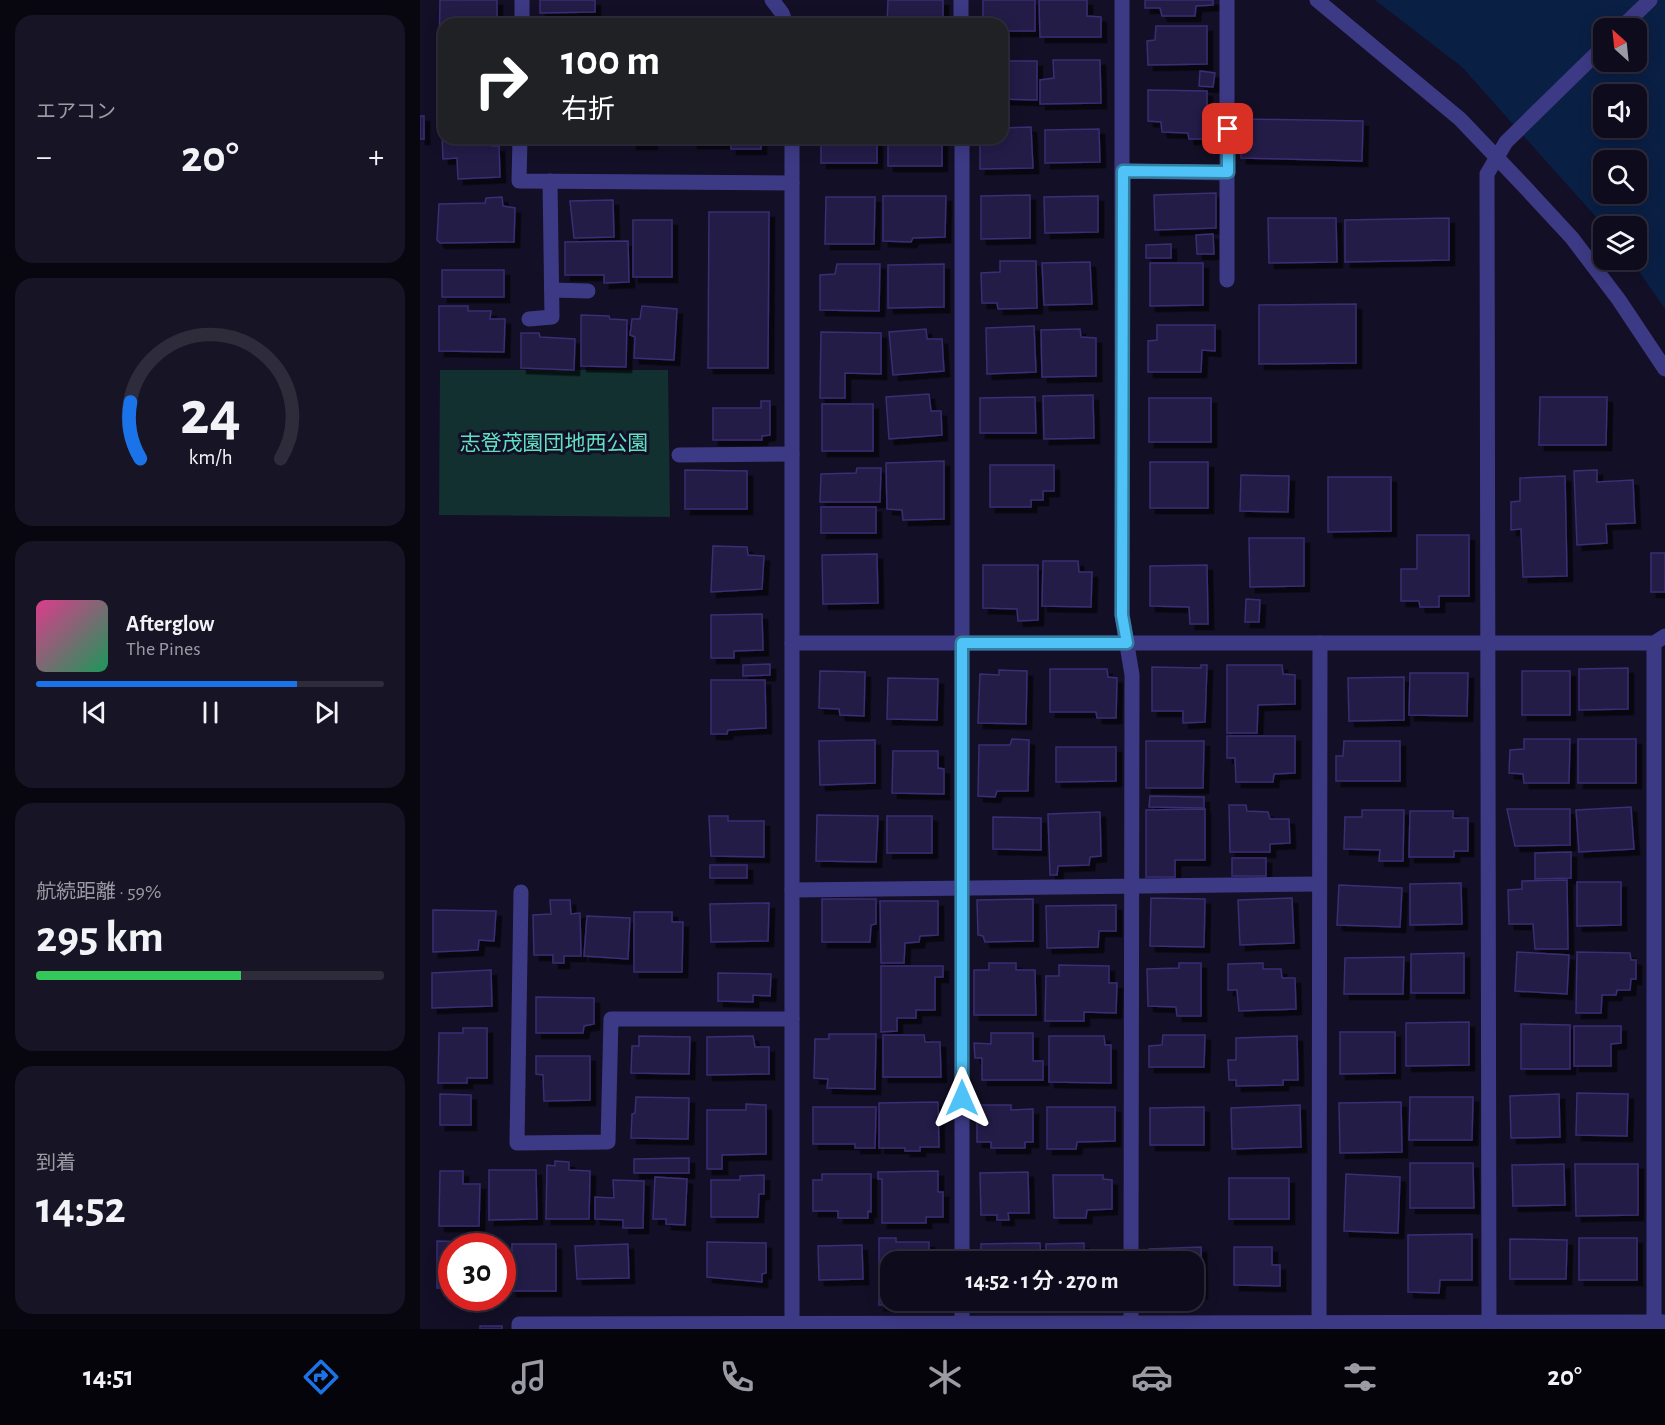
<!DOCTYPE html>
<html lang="ja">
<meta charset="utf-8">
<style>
body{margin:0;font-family:"Alegreya Sans","Noto Sans JP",sans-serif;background:#171425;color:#f1f3f6;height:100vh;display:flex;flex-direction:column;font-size:22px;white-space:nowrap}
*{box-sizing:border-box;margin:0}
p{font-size:20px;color:#9b9ba3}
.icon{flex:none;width:33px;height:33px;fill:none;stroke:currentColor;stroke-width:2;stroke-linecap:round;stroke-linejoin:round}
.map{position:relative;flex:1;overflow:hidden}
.drawer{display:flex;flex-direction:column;gap:15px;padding:15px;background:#08060f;width:420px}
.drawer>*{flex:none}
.hud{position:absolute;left:18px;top:18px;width:570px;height:126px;border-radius:18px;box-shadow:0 3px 15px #0003,0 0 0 2px #2e2b3b;background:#202124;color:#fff;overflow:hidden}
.needle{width:39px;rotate:333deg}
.buttons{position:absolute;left:1173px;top:18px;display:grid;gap:12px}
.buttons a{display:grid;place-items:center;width:54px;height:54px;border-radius:12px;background:#0e0b1c;box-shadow:0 3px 15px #0003,0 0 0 2px #2e2b3b;font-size:30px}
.speed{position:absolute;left:18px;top:1233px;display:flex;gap:12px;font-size:30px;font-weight:700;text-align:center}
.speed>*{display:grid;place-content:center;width:78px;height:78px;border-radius:50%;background:#0e0b1c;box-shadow:0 3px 15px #0003,0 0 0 2px #2e2b3b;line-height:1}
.speed .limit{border:9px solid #d22;background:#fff;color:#111}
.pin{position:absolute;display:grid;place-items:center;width:51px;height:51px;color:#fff;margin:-26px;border-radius:12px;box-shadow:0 3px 9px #0006}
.me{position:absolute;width:66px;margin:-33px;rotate:0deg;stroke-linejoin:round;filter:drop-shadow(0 0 4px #0008)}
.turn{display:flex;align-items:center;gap:21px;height:126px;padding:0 24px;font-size:27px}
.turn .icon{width:78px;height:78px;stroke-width:2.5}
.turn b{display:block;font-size:42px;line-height:51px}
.big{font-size:45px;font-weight:600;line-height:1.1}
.drawer .card{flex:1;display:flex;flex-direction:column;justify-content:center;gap:9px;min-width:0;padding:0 21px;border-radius:18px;background:#171425}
.drawer .dial{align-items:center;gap:0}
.dial svg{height:156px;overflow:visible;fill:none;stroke:#2e2b3b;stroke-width:7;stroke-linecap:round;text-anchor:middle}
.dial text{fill:#f1f3f6;stroke:none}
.song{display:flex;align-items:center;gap:18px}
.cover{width:72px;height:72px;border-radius:9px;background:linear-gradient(135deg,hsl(330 70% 55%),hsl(150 70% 35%))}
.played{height:6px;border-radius:3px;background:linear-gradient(90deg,#1a73e8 75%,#2e2b3b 75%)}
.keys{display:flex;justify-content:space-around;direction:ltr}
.heat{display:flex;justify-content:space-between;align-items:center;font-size:33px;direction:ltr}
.charge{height:9px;border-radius:4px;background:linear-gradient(90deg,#34c759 59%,#2e2b3b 0)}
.trip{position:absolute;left:460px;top:1251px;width:324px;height:60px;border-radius:18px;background:#0e0b1c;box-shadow:0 3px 15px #0003,0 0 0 2px #2e2b3b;font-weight:600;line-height:60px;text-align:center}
.tab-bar{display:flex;height:96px;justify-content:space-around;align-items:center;background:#06040b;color:#9b9ba3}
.tab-bar .icon{width:42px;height:42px}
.tab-bar .on{color:#1a73e8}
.tab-bar b{font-size:27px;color:#f1f3f6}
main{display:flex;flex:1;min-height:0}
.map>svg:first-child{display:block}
.green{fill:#12302f}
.water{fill:#0a1f44;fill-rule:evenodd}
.building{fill:#241b47;stroke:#3b2d73;stroke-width:1.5;filter:url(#shadow)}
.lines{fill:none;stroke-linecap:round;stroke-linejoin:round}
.minor{stroke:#3d3a85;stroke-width:15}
.route-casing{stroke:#337fa1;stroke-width:15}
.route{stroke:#4fc3f7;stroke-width:10}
.labels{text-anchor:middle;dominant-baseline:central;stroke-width:6;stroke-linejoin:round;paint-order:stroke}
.park-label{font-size:21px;fill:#5fe0c0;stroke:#130f26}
</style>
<main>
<section class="drawer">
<div class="card"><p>エアコン</p>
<div class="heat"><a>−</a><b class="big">20°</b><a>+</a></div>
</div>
<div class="card dial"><svg viewBox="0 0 100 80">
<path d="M14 69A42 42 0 1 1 86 69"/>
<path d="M14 69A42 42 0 0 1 9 40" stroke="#1a73e8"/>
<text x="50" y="56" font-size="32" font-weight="700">24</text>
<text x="50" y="72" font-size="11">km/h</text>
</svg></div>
<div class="card">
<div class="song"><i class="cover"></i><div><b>Afterglow</b><p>The Pines</p></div></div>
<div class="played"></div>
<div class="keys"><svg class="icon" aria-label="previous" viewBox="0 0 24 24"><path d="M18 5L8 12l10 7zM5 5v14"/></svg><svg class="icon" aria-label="pause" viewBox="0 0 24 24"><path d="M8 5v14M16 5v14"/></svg><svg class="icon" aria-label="next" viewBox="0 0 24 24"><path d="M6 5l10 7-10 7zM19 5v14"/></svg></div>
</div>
<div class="card"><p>航続距離 · 59%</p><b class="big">295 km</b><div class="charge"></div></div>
<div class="card"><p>到着</p><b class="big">14:52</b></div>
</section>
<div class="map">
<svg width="1245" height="1329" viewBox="0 0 1245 1329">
<defs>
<filter id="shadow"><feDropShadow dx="5.5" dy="5.5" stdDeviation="0" flood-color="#0009"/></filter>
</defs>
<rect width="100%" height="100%" fill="#130f26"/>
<path class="green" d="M20 370H248L250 517 19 515Z"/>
<path class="water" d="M955 0H1245V309L1211 260H1216V226H1184L1042 67ZM1184 28H1216V62H1184ZM1184 94H1216V128H1184ZM1184 160H1216V194H1184Z"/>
<g class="building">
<path d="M20 0H77V24H24V57H19Z"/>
<path d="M120 0H175V12L120 13Z"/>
<path d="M468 0H523V24H467Z"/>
<path d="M563 0H615V31H582V24H563Z"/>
<path d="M619 0H667V16L681 17V37H620Z"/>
<path d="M725 0H793V5L776 6 775 16H742L740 8H725Z"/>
<path d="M736 26H787V64L728 65 727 41 735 40Z"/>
<path d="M21 59H24V114H20Z"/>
<path d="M633 60H680L681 103 620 104V80L634 78Z"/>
<path d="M582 61H617V100L582 99Z"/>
<path d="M780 71 795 73 793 87 779 86Z"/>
<path d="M728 90 787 91V139H769L768 133 742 132 741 122 728 121Z"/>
<rect x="0" y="116" width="4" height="23"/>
<path d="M822 119 943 121 942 161 821 158Z"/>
<path d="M611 127 613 168 560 169V138H582V128Z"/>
<path d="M679 129 680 162 625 163V130Z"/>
<path d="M22 135H24V138L72 139V146H79L80 177 38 179 37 158 23 159Z"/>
<path d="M211 138H234H231L232 144H211Z"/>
<rect x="272" y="138" width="32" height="5"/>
<rect x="311" y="138" width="30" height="11"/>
<rect x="401" y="138" width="56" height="25"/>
<rect x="468" y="138" width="54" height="28"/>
<path d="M796 193V228L735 230 734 195Z"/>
<path d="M610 195V238L561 239V196Z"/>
<path d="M463 196H526L525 237 493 238 491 242 463 241Z"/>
<path d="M678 196V232L625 233 624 197Z"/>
<path d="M82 197 83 206 95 208 94 242 20 243 17 240 19 204 65 203 66 198Z"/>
<path d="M406 197H455L454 244H405Z"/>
<path d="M193 200 194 237 154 238 150 201Z"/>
<path d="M289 212H349L348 368H288Z"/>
<path d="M848 218H916L917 262 849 263Z"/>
<path d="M1029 218V260L925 262V220Z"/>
<rect x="213" y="220" width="39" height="57"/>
<path d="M793 234 794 254H777L776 235Z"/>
<path d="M208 241 209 282 184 283V275H145V242Z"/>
<path d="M751 244V258H726V245Z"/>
<path d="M580 261H616L617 308 578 309 577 303H562L561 273 580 272Z"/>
<path d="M670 262 672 304 624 305 622 263Z"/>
<path d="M730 263H783V305L730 306Z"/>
<path d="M417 264H460L459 311 400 310V275L415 274Z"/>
<path d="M524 264V307L468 308V265Z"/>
<rect x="22" y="270" width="62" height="27"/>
<path d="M936 304V363L839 364V305Z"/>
<path d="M19 306H48V311H71L70 319H85L84 352 19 351Z"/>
<path d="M222 306 257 309 254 360 214 358 215 337 210 335 212 319H220Z"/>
<path d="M161 315 189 316 190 319 207 320 206 367 161 366Z"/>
<path d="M737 325H795V351L782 350 781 372H728V341L737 340Z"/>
<path d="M614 326 616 372 567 374 566 328Z"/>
<path d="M506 329 507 339H522L524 371 473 375 469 332Z"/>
<path d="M660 329 661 337 676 338V376L622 377 621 330Z"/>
<path d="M401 332 461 333V374L425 373V398H400Z"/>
<path d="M101 333H119L120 337 155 339 154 370 101 368Z"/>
<path d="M509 394 511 411H521L522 435 469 439 466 397Z"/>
<path d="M673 395 674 438 624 439 623 396Z"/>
<path d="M615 397 616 433H560V398Z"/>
<path d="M1120 397H1187L1186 445H1119Z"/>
<rect x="729" y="398" width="62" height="44"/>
<path d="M341 401H350V435L342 436V440H293V408H341Z"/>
<rect x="402" y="404" width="51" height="47"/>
<path d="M524 461V519L483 520 482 510 467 509 466 463Z"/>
<rect x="730" y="462" width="58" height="46"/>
<path d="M570 465H634V491H623V500H611V507H570Z"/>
<path d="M437 468H461L460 502H400L401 474 436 473Z"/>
<path d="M265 470 327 471V509H265Z"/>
<path d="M1177 470V482L1213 480 1215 523 1186 524 1187 543 1157 545 1154 471Z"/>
<path d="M821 475 869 476 868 512 820 511Z"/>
<path d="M1145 476 1147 576 1103 577 1101 529 1091 530V502L1100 501V478Z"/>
<path d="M908 477H971V531L908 532Z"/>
<rect x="401" y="507" width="55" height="26"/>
<path d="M997 535H1049V596H1019V607H1000L999 601H981V569H997Z"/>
<path d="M829 538H884V586L830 587Z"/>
<path d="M293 546 327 547 328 555 344 556 342 589 291 592Z"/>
<rect x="1231" y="553" width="14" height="39"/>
<path d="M457 554 458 603 403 604 402 555Z"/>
<path d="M623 561H658L659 572H672L671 607 622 606Z"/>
<path d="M563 565H618V620L598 621 597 609 563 608Z"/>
<path d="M787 565 788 624H770L769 607 730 606V566Z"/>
<path d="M826 599 840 600 839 622H825Z"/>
<path d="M342 614 343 650 314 651V658H291V615Z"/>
<path d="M350 664V675L323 676V665Z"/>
<path d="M781 665H787L785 722 763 723V711H732V667L781 668Z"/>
<path d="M807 665H862L863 674 875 675V704L838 705 837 733H807Z"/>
<path d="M1208 668V709L1159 710V669Z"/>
<path d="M630 669H687L688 677 697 678 696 718H677L676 712H630Z"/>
<path d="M579 670 607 671 606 724 558 723 560 674 579 675Z"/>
<path d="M400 671 445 672 444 716 420 715 419 709 399 708Z"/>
<rect x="1102" y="671" width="48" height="44"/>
<path d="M990 673H1048L1047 716 989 715Z"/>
<path d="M984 677V720L929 721 928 678Z"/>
<path d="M468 678 518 679 517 720 467 719Z"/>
<path d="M291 680H345L346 728 308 730 307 734H291Z"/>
<path d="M807 736H875V773L854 774 853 782H816L815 758H807Z"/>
<path d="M592 739 609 740 608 791H577L575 797 558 796 559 745H590Z"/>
<path d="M1104 739H1150L1149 783H1104L1103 774 1089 773 1090 750 1104 749Z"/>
<rect x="1158" y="739" width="58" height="44"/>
<path d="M455 740V783L400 785 399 741Z"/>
<path d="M726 741H784L783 788H726Z"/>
<path d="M924 741H980V781H916V756H923Z"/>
<path d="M636 747H696V781L636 782Z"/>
<path d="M473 751H518V768L524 769V794L472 793Z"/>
<path d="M730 796 784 797V808L729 807Z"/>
<path d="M809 805H826L827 811 848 812 850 819H869L870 843 850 844V852H810Z"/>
<path d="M1211 807 1214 849 1159 852 1156 810Z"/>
<path d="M785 809V860H755V877H726V810Z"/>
<path d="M1087 809H1150V845L1095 846Z"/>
<path d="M942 810H984L983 861H959L960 850 924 849 925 817H942Z"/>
<path d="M990 811H1033V818H1048V851H1034V857H989Z"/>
<path d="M680 812 681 856 670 857 669 865 638 866 637 875H630L628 814Z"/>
<path d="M397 815 458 816 456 862 396 861Z"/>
<path d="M289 816H308V821H344V857L291 856Z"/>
<rect x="467" y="816" width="45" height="37"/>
<path d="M573 817 621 818V850L573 849Z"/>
<path d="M1151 852V878L1115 879V853Z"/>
<rect x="812" y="858" width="34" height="18"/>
<rect x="290" y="865" width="37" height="13"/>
<path d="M1147 880 1148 949H1115L1113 924H1089L1088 890 1102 889V881Z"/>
<path d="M1157 882H1201V925L1157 926Z"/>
<path d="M1041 883 1042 924 990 925V884Z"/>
<path d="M919 885 982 888 980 927 917 925Z"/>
<path d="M731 898 785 899 784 947 730 946Z"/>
<path d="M872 898 874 943 820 945 818 900Z"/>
<path d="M402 899H456V924L451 925 450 942H402Z"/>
<path d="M613 899V941L565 942 563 936 558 935 557 900Z"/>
<path d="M130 900H150L151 914 160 913 161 956H144V963H133V955H114L113 915 131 914Z"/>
<path d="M460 901H518V935L500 936 499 942 485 943 484 963H461Z"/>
<path d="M349 903 348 941 291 942 290 904Z"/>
<path d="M696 905V931H679L678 947 627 948 626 906Z"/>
<path d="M13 910 76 911 74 941 59 940 58 950 13 952Z"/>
<path d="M214 912H252V922H263L262 972H214Z"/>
<path d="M167 916 210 918 208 959 164 956Z"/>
<path d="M1097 952 1149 955 1147 994 1095 991Z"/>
<path d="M1157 952 1210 953 1211 960H1216V979H1211L1210 990H1197L1196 995H1182L1181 1013H1156Z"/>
<path d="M1044 953V993H991V954Z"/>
<path d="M984 957 983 994H924L925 958Z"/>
<path d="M569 963H596V970H615L616 1015H554V970H569Z"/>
<path d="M759 963H781V1016H757L756 1007 728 1006 727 969 759 968Z"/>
<path d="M843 963V969H861L862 978H875L876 1009 819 1011 817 990H808V964Z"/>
<path d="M639 965 689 966V983H697L696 1013 664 1012V1021H625L626 976H639Z"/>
<path d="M461 966H523V977H515V1010H496V1018H477V1031L461 1032Z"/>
<path d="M71 970 72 1006 12 1008V973Z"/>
<path d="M298 973 351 974 350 996 333 995V1002L298 1001Z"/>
<path d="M116 997 174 998V1024L164 1026 163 1033H116Z"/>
<path d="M1049 1022V1065L986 1066V1023Z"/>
<path d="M1101 1024 1150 1025V1069H1101Z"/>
<path d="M1154 1026H1201V1043L1191 1044V1066H1154Z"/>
<path d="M43 1028H67V1078H47V1083H18L19 1033H43Z"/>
<path d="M920 1032H975V1073L920 1074Z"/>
<path d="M571 1033H613V1061H623V1080H562V1058H555L554 1043 571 1044Z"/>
<path d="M409 1034H456L455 1089 407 1088 408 1079 394 1078 395 1039H409Z"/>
<path d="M463 1035H504L505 1042H520L521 1077H463Z"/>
<path d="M743 1035H785L784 1067H729V1046L742 1045Z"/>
<path d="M219 1036 270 1037 269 1074 211 1073 212 1046H219Z"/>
<path d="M333 1036 335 1047H349V1074L287 1075V1037Z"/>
<path d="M629 1036H684L685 1045H691V1083L629 1082Z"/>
<path d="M877 1036 878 1080H863V1085L816 1086V1080H809L808 1060H816V1038Z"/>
<path d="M116 1056H170V1100L124 1101 123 1075 116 1074Z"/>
<path d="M1157 1093 1208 1094 1207 1136 1156 1135Z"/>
<path d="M20 1094 51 1095V1125H20Z"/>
<path d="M1139 1094 1140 1137 1091 1138 1090 1096Z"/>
<path d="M216 1097 269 1098 268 1139 211 1138 212 1114 215 1113Z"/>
<path d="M990 1097H1053L1052 1140H989Z"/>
<path d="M518 1102 519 1147H500V1151H485V1148H459V1103Z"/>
<path d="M981 1102 982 1152 920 1153 919 1103Z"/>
<path d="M326 1104 346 1105V1154L302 1155V1169H287V1110H326Z"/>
<path d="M557 1105H591V1110L613 1109V1142H605V1148H571V1142H557Z"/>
<path d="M880 1105 881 1147 812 1149 811 1108Z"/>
<path d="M393 1107H456L455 1148H435V1144H393Z"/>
<path d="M627 1107H695V1141L657 1142 656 1149H627Z"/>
<path d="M784 1107V1145H730V1108Z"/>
<path d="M269 1158V1173H214V1159Z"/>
<path d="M135 1161 149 1162V1170L170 1171 169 1219H126L127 1165 135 1166Z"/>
<path d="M990 1163H1053L1054 1208H990Z"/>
<path d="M1144 1164 1145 1205 1093 1206 1092 1165Z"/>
<path d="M1155 1164H1218V1215L1156 1216Z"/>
<path d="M69 1170H116L117 1219 69 1220Z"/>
<path d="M20 1171H43V1184H60L59 1226H19Z"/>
<path d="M518 1171V1192H523V1217H506V1223H462V1179H458V1172Z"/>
<path d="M608 1172 609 1213H588L589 1220H577V1215H561L560 1173Z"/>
<path d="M402 1174H451V1212L448 1211V1218H418V1211H393V1180H402Z"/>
<path d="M926 1174 980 1177 978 1233 924 1231Z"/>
<path d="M344 1175V1194H339L338 1217H291V1180H320V1176Z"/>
<path d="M633 1175H683V1179L692 1180V1209L667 1210 666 1218H634Z"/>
<path d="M235 1177 267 1179 265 1225 246 1224V1219H233Z"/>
<rect x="809" y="1178" width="60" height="41"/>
<path d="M193 1180 224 1181 223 1228H203V1220L175 1219V1197L194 1198Z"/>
<path d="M1052 1234V1280H1020L1019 1293 988 1292V1235Z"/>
<path d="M459 1238H476V1242H509V1253L522 1252V1262H471V1300H480V1305H459Z"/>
<rect x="1159" y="1238" width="58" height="42"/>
<path d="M1090 1239 1147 1240 1146 1279H1090Z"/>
<path d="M17 1241 50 1242V1246H32V1288H17Z"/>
<path d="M287 1242 346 1243V1273L342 1274V1282L287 1277Z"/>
<path d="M620 1243 621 1262H561V1244Z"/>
<path d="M664 1243V1252L682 1251 683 1262H626V1244Z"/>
<path d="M92 1244H136V1291H91Z"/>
<path d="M208 1244 209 1278 157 1279 155 1246Z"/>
<path d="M442 1245 443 1279 399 1280 398 1246Z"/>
<path d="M781 1247 782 1293H774V1262H729V1249Z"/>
<path d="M814 1247H852V1265H860V1286L814 1285Z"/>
<rect x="60" y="1326" width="22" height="3"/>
</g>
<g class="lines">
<g class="minor">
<path d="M352 0 362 13 366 24"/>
<path d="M541 0V24"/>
<path d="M702 0V615L712 675 711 1262"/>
<path d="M807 0V280"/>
<path d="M897 0 1040 119 1103 185 1152 238 1199 300 1245 369"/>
<path d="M102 24V0"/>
<path d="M1201 28 1230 0"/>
<path d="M100 138 99 181 372 183"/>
<path d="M542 138V1262"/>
<path d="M703 171 808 173"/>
<path d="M132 290 168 291"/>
<path d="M109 319 132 317 130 181"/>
<path d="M259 455 372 454"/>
<path d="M372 643H1234L1245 636"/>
<path d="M372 890 899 884"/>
<path d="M101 892 97 1143 188 1142 191 1019H372"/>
<path d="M99 1329V1324L1245 1322"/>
<path d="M372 1329V138"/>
<path d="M542 1329V1300"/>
<path d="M711 1329V1300"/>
<path d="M899 1329 900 643"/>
<path d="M1069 1329 1067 174 1086 142 1184 46"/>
<path d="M1234 1329V643"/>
</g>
</g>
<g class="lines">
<g class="route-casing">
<path id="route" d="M542 1098V643H707L702 615 703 171 808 172V129"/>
</g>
<use href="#route" class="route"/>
</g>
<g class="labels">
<g class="park-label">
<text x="134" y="443">志登茂園団地西公園</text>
</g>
</g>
</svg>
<div class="buttons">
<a><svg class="needle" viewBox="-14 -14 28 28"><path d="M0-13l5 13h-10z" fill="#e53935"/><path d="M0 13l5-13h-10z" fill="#9b9ba3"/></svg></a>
<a><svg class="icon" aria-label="sound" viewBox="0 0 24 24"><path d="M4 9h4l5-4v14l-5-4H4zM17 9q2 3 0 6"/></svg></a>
<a><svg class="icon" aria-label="search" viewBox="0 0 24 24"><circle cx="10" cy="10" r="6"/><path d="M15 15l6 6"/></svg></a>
<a><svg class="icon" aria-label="layers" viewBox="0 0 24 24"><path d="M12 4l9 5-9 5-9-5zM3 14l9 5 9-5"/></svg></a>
</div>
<div class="speed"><div class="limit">30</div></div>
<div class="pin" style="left:808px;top:129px;background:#d93025"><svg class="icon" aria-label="arrive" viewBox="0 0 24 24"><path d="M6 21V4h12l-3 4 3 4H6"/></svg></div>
<svg class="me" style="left:542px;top:1098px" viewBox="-20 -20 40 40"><path d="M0-17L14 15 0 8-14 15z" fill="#4fc3f7" stroke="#fff" stroke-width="4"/></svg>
<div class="trip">14:52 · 1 分 · 270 m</div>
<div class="hud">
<div class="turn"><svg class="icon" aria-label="right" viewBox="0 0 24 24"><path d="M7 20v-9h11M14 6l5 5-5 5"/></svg><div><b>100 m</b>右折</div></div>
</div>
</div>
</main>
<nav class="tab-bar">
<b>14:51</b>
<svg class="icon on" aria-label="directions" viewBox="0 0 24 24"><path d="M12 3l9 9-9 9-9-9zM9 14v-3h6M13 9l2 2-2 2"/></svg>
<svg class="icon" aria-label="music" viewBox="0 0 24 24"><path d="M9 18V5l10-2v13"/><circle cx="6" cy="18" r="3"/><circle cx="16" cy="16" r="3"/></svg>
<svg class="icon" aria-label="phone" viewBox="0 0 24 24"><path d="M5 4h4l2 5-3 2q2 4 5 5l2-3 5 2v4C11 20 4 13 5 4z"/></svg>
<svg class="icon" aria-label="climate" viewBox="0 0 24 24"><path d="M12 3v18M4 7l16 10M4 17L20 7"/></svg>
<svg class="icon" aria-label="car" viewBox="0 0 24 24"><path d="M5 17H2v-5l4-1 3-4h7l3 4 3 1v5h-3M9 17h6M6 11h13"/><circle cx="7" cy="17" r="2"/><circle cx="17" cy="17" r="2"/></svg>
<svg class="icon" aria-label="filters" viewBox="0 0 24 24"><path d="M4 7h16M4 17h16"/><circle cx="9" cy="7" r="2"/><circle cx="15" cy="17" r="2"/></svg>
<b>20°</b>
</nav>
